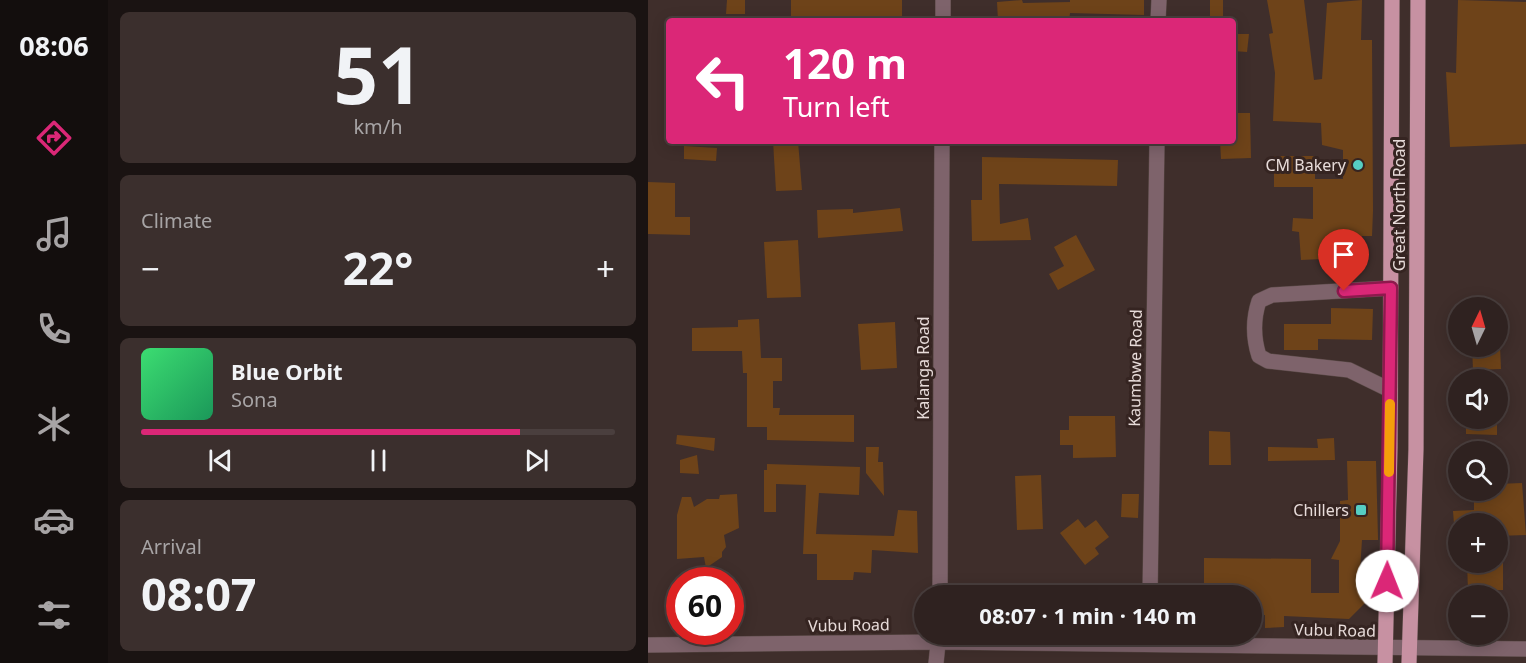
<!DOCTYPE html>
<meta charset="utf-8">
<style>
body{margin:0;font-family:"Noto Sans",sans-serif;background:#3b2f2d;color:#f1f3f6;height:100vh;display:flex;flex-direction:column;font-size:22px;white-space:nowrap}
*{box-sizing:border-box;margin:0}
p{font-size:20px;color:#a7a4a5}
.icon{flex:none;width:33px;height:33px;fill:none;stroke:currentColor;stroke-width:2;stroke-linecap:round;stroke-linejoin:round}
.map{position:relative;flex:1;overflow:hidden}
.sheet{display:flex;flex-direction:column;gap:12px;padding:12px;background:#1a1312;width:540px}
.sheet>*{flex:none}
.hud{position:absolute;left:18px;top:18px;width:570px;height:126px;border-radius:6px;box-shadow:0 3px 15px #0003,0 0 0 2px #4a3f3e;background:#db2777;color:#fff;overflow:hidden}
.needle{width:39px;rotate:5deg}
.buttons{position:absolute;left:800px;top:297px;display:grid;gap:12px}
.buttons a{display:grid;place-items:center;width:60px;height:60px;border-radius:50%;background:#2f2220;box-shadow:0 3px 15px #0003,0 0 0 2px #4a3f3e;font-size:30px}
.speed{position:absolute;left:18px;top:567px;display:flex;gap:12px;font-size:30px;font-weight:700;text-align:center}
.speed>*{display:grid;place-content:center;width:78px;height:78px;border-radius:50%;background:#2f2220;box-shadow:0 3px 15px #0003,0 0 0 2px #4a3f3e;line-height:1}
.speed .limit{border:9px solid #d22;background:#fff;color:#111}
.pin{position:absolute;display:grid;place-items:center;width:51px;height:51px;color:#fff;margin:-62px -26px;border-radius:50% 50% 50% 0;rotate:-45deg;box-shadow:0 0 6px #0007}
.pin .icon{rotate:45deg}
.me{position:absolute;width:66px;margin:-33px;rotate:1deg;stroke-linejoin:round;filter:drop-shadow(0 0 4px #0008)}
.turn{display:flex;align-items:center;gap:21px;height:126px;padding:0 18px;font-size:27px}
.turn .icon{width:78px;height:78px;stroke-width:2.5}
.turn b{display:block;font-size:42px;line-height:51px}
.big{font-size:45px;font-weight:700;line-height:1.1}
.sheet .card{flex:1;display:flex;flex-direction:column;justify-content:center;gap:9px;min-width:0;padding:0 21px;border-radius:9px;background:#3b2f2d}
.sheet .dial{align-items:center;gap:0}
.dial b{font-size:78px;line-height:1}
.song{display:flex;align-items:center;gap:18px}
.cover{width:72px;height:72px;border-radius:9px;background:linear-gradient(135deg,hsl(140 70% 55%),hsl(150 70% 35%))}
.played{height:6px;border-radius:3px;background:linear-gradient(90deg,#db2777 80%,#4a3f3e 80%)}
.keys{display:flex;justify-content:space-around;direction:ltr}
.heat{display:flex;justify-content:space-between;align-items:center;font-size:33px;direction:ltr}
.trip{position:absolute;left:266px;top:585px;width:348px;height:60px;border-radius:30px;background:#2f2220;box-shadow:0 3px 15px #0003,0 0 0 2px #4a3f3e;font-weight:700;line-height:60px;text-align:center}
main{display:flex;flex:1;min-height:0}
.menu{display:flex;flex-direction:column;width:108px;justify-content:space-around;align-items:center;background:#130e0d;color:#a7a4a5}
.menu .icon{width:42px;height:42px}
.menu .active{color:#db2777}
.menu b{font-size:27px;color:#f1f3f6}
.map>svg:first-child{display:block}
.building{fill:#6e4319}
.lines{fill:none;stroke-linecap:round;stroke-linejoin:round}
.minor-casing{stroke:#5a4a47;stroke-width:16}
.major-casing{stroke:#5a4a47;stroke-width:16}
.minor{stroke:#7e636b;stroke-width:15}
.major{stroke:#c791a2;stroke-width:15}
.route-casing{stroke:#8e194d;stroke-width:15}
.route{stroke:#db2777;stroke-width:10}
.slow{stroke:#f59e0b;stroke-width:10}
.poi-dot{fill:#56cec3;stroke:#352421;stroke-width:2}
.labels{text-anchor:middle;dominant-baseline:central;stroke-width:6;stroke-linejoin:round;paint-order:stroke}
.poi-label{font-size:16px;fill:#e7dbd9;stroke:#352421;text-anchor:end}
.street-label{font-size:16px;fill:#e7dbd9;stroke:#352421}
</style>
<main>
<nav class="menu">
<b>08:06</b>
<svg class="icon active" aria-label="directions" viewBox="0 0 24 24"><path d="M12 3l9 9-9 9-9-9zM9 14v-3h6M13 9l2 2-2 2"/></svg>
<svg class="icon" aria-label="music" viewBox="0 0 24 24"><path d="M9 18V5l10-2v13"/><circle cx="6" cy="18" r="3"/><circle cx="16" cy="16" r="3"/></svg>
<svg class="icon" aria-label="phone" viewBox="0 0 24 24"><path d="M5 4h4l2 5-3 2q2 4 5 5l2-3 5 2v4C11 20 4 13 5 4z"/></svg>
<svg class="icon" aria-label="climate" viewBox="0 0 24 24"><path d="M12 3v18M4 7l16 10M4 17L20 7"/></svg>
<svg class="icon" aria-label="car" viewBox="0 0 24 24"><path d="M5 17H2v-5l4-1 3-4h7l3 4 3 1v5h-3M9 17h6M6 11h13"/><circle cx="7" cy="17" r="2"/><circle cx="17" cy="17" r="2"/></svg>
<svg class="icon" aria-label="filters" viewBox="0 0 24 24"><path d="M4 7h16M4 17h16"/><circle cx="9" cy="7" r="2"/><circle cx="15" cy="17" r="2"/></svg>
</nav>
<section class="sheet">
<div class="card dial"><b>51</b><p>km/h</p></div>
<div class="card"><p>Climate</p>
<div class="heat"><a>−</a><b class="big">22°</b><a>+</a></div>
</div>
<div class="card">
<div class="song"><i class="cover"></i><div><b>Blue Orbit</b><p>Sona</p></div></div>
<div class="played"></div>
<div class="keys"><svg class="icon" aria-label="previous" viewBox="0 0 24 24"><path d="M18 5L8 12l10 7zM5 5v14"/></svg><svg class="icon" aria-label="pause" viewBox="0 0 24 24"><path d="M8 5v14M16 5v14"/></svg><svg class="icon" aria-label="next" viewBox="0 0 24 24"><path d="M6 5l10 7-10 7zM19 5v14"/></svg></div>
</div>
<div class="card"><p>Arrival</p><b class="big">08:07</b></div>
</section>
<div class="map">
<svg width="878" height="663" viewBox="0 0 878 663">
<rect width="100%" height="100%" fill="#3f2e2b"/>
<g class="building">
<path d="M79 0H97V14H78Z"/>
<rect x="143" y="0" width="111" height="21"/>
<path d="M374 0 375 3 422 2V0H496V15L422 13 421 21H350L349 2Z"/>
<rect x="562" y="0" width="13" height="21"/>
<path d="M619 0H656L666 80 674 79 679 3 714 0 713 40H724L725 211 724 236H712L714 257 653 260 651 232 644 231 645 218 665 219V187H626V156H667V179H695V150L674 145 673 123 625 121 627 73 621 34 625 33Z"/>
<path d="M810 0 878 2V144L802 147 798 72 808 73Z"/>
<path d="M585 34H601L599 52 585 51Z"/>
<path d="M585 113H602L603 158 573 159 572 141H585Z"/>
<path d="M125 141H150L154 190 128 191Z"/>
<path d="M36 146 69 148 68 161 36 159Z"/>
<path d="M334 157 470 160 469 186 351 184 352 224 380 218 383 240 324 241 323 200H334Z"/>
<path d="M0 182 27 183V217H42V235L0 234Z"/>
<path d="M252 208 255 231 170 238 169 210 205 209V213Z"/>
<path d="M428 235 447 270 410 290 401 274 416 266 406 247Z"/>
<path d="M150 240 153 297 119 298 116 242Z"/>
<path d="M683 308 725 309 724 340 670 339V350H636V324H683Z"/>
<path d="M111 319 113 358H134V381H125V408H132L131 415H206V442L119 440V427H99V373H95L94 351H44V328L90 327V320Z"/>
<path d="M247 322 249 368 213 370 210 324Z"/>
<path d="M824 346H852L853 369 825 370Z"/>
<path d="M421 416H467L468 457 425 458V445H412V430H421Z"/>
<path d="M818 418H849V435L818 434Z"/>
<path d="M561 431 582 432 583 465H561Z"/>
<path d="M29 435 67 438 66 451 28 444Z"/>
<path d="M686 438 687 460 620 461V447L670 448 669 439Z"/>
<path d="M218 447H231L230 462H235L236 496 218 473Z"/>
<path d="M49 455 51 474 32 473V460Z"/>
<path d="M699 461H728L730 538V540H714L711 585 718 584V602L701 619 636 616V627L617 628V615L603 616V596H556V558L663 559V593H691V560L683 559 692 541V501L700 500Z"/>
<path d="M119 464 212 467 211 495 171 493 168 534 246 536 250 510 269 511 270 553 224 550 223 573 206 572 205 580H169V554H155L158 485 128 484V512H116V470H119Z"/>
<path d="M393 475 395 529 369 530 367 476Z"/>
<path d="M874 483 878 535 849 536V524H806L805 511 826 510V490H849V484Z"/>
<path d="M89 494 91 528 76 535 78 547 74 552V557L58 568 56 557 29 559V515L34 497H43L46 507 59 499H71L72 495Z"/>
<path d="M474 494H491L490 518 473 517Z"/>
<path d="M430 519 437 528 448 520 461 537 447 548 451 554 437 565 412 533Z"/>
<path d="M819 562H855V590L820 591Z"/>
</g>
<g class="lines">
<g class="minor-casing">
<g id="minor">
<path d="M295 21V0"/>
<path d="M510 21 511 0"/>
<path d="M742 390 701 370 620 361 611 356C605 337 605 319 611 301L624 295 743 288"/>
<path d="M292 596 294 141"/>
<path d="M502 596 509 141"/>
<path d="M0 645 291 642 878 649"/>
<path d="M288 663 291 634"/>
</g>
</g>
<g class="major-casing">
<g id="major">
<path d="M737 663 742 447 744 0"/>
<path d="M761 663 768 449 770 0"/>
</g>
</g>
<use href="#minor" class="minor"/>
<use href="#major" class="major"/>
</g>
<g class="lines">
<g class="route-casing">
<path id="route" d="M696 291 743 288 739 581"/>
</g>
<use href="#route" class="route"/>
<path class="slow" d="M741 472 742 404"/>
</g>
<g class="poi-dot">
<circle cx="710" cy="165" r="6"/>
<rect x="707" y="504" width="12" height="12" rx="3"/>
</g>
<g class="labels">
<g class="poi-label">
<text x="698" y="165">CM Bakery</text>
<text x="701" y="510">Chillers</text>
</g>
<g class="street-label">
<text transform="translate(751 205) rotate(-90)">Great North Road</text>
<text transform="translate(275 368) rotate(-90)">Kalanga Road</text>
<text transform="translate(487 368) rotate(-89)">Kaumbwe Road</text>
<text transform="translate(201 625) rotate(-1)">Vubu Road</text>
<text transform="translate(687 630) rotate(1)">Vubu Road</text>
</g>
</g>
</svg>
<div class="buttons">
<a><svg class="needle" viewBox="-14 -14 28 28"><path d="M0-13l5 13h-10z" fill="#e53935"/><path d="M0 13l5-13h-10z" fill="#a7a4a5"/></svg></a>
<a><svg class="icon" aria-label="sound" viewBox="0 0 24 24"><path d="M4 9h4l5-4v14l-5-4H4zM17 9q2 3 0 6"/></svg></a>
<a><svg class="icon" aria-label="search" viewBox="0 0 24 24"><circle cx="10" cy="10" r="6"/><path d="M15 15l6 6"/></svg></a>
<a>+</a>
<a>−</a>
</div>
<div class="speed"><div class="limit">60</div></div>
<div class="pin" style="left:696px;top:291px;background:#d93025"><svg class="icon" aria-label="arrive" viewBox="0 0 24 24"><path d="M6 21V4h12l-3 4 3 4H6"/></svg></div>
<svg class="me" style="left:739px;top:581px" viewBox="-20 -20 40 40"><circle r="19" fill="#fff"/><path d="M0-13L10 11 0 6-10 11z" fill="#db2777"/></svg>
<div class="trip">08:07 · 1 min · 140 m</div>
<div class="hud">
<div class="turn"><svg class="icon" aria-label="left" viewBox="0 0 24 24"><path d="M17 20v-9H6M10 6l-5 5 5 5"/></svg><div><b>120 m</b>Turn left</div></div>
</div>
</div>
</main>
